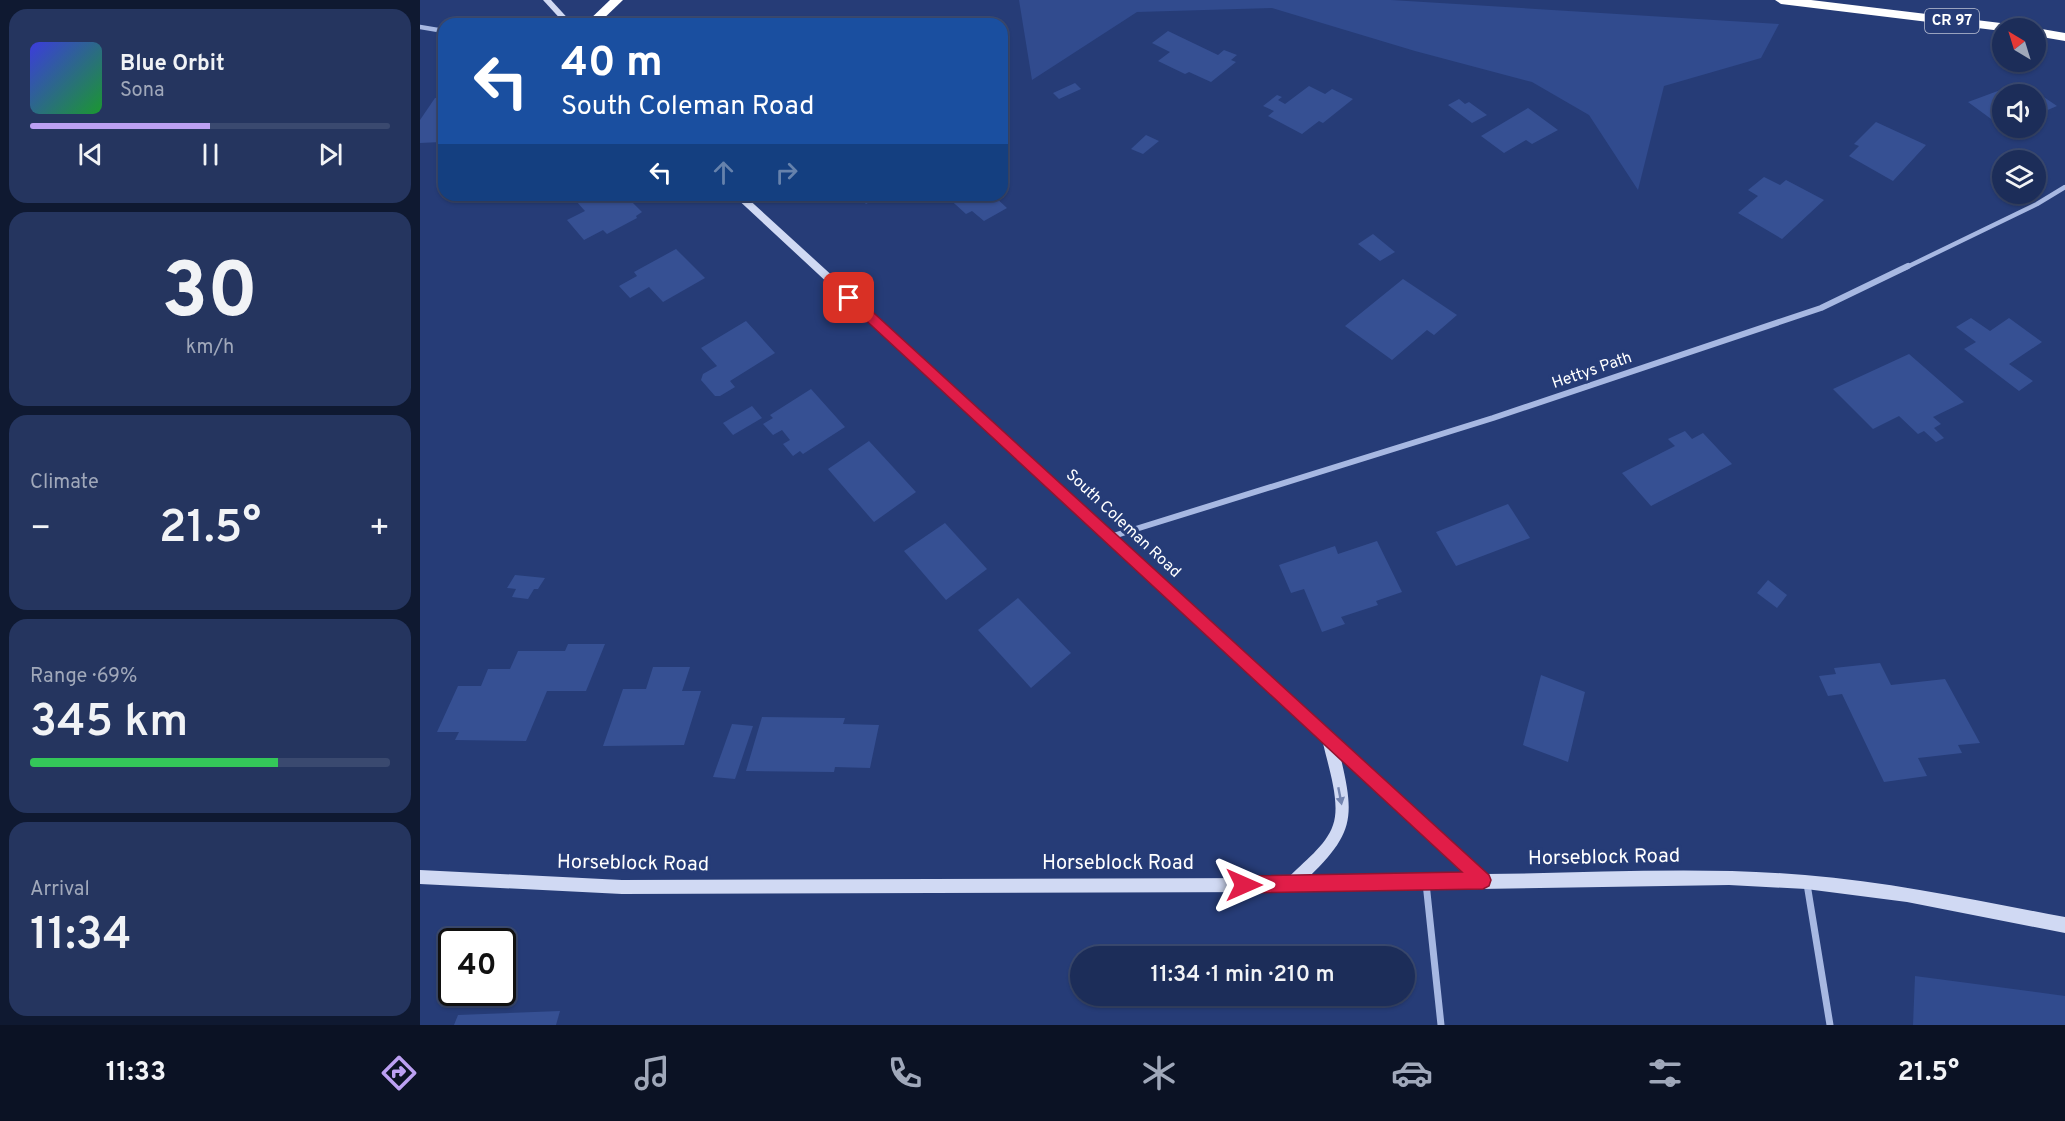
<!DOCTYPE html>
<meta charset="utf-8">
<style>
body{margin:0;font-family:Overpass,sans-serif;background:#25355f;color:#f1f3f6;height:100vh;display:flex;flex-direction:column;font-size:22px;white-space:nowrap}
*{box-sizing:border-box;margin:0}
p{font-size:20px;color:#a0a8ba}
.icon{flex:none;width:33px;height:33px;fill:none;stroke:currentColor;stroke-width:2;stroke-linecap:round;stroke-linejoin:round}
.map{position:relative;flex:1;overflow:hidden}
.sheet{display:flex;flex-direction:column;gap:9px;padding:9px;background:#0f1931;width:420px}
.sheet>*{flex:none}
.guide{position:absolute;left:18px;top:18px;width:570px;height:183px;border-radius:18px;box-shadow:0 2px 4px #0004,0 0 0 2px #3a496f;background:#1a4fa0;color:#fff;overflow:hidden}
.needle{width:39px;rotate:322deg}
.fabs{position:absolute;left:1572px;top:18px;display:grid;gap:12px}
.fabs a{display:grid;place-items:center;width:54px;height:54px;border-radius:50%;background:#1c2d59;box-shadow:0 2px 4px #0004,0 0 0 2px #3a496f;font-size:30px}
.speed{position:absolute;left:18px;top:928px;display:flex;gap:12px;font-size:30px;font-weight:700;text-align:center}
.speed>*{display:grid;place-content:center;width:78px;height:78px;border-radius:50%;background:#1c2d59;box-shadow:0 2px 4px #0004,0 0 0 2px #3a496f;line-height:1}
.speed .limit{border:3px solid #111;border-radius:9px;background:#fff;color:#111}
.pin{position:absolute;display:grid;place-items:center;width:51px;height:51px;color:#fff;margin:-26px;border-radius:12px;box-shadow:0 3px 9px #0006}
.me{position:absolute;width:66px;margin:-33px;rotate:90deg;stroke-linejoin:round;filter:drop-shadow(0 0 4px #0008)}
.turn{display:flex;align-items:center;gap:21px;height:126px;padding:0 24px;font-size:27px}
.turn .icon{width:78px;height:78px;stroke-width:2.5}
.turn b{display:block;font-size:42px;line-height:51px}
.lanes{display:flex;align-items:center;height:57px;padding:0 24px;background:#0003;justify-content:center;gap:30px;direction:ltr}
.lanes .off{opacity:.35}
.big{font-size:45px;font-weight:600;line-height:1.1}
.sheet .tile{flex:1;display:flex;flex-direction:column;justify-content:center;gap:9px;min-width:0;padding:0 21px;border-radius:18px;background:#25355f}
.sheet .dial{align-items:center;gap:0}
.dial b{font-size:78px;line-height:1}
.song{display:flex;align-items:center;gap:18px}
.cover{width:72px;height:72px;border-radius:9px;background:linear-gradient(135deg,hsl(240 70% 55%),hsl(130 70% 35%))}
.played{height:6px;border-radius:3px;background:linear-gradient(90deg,#bca0f2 50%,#3a496f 50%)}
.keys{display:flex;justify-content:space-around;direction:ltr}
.heat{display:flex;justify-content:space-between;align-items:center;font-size:33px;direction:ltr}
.charge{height:9px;border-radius:4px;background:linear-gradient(90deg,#34c759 69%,#3a496f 0)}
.trip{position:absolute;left:650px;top:946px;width:345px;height:60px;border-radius:30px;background:#1c2d59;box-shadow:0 2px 4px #0004,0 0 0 2px #3a496f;font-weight:600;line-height:60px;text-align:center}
.tabs{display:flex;height:96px;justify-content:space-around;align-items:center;background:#0b1224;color:#a0a8ba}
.tabs .icon{width:42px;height:42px}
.tabs .selected{color:#bca0f2}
.tabs b{font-size:27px;color:#f1f3f6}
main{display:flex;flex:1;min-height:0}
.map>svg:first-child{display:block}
.green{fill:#314b8e}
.building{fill:#365093}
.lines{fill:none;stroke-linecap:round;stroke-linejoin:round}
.street-far2{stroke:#a7b8e2;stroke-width:4.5}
.street-far1{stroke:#a7b8e2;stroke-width:6}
.street{stroke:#a7b8e2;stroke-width:7}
.secondary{fill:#d0d9f3;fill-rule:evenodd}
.highway{fill:#fff;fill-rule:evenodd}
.oneway{fill:#7283af}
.route{fill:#e11d48;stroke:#92132f;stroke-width:1.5}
.labels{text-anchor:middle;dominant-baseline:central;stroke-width:6;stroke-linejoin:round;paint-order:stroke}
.shield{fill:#263c77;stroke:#bec4d6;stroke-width:1.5}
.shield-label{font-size:15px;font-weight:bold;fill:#fff}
.street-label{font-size:16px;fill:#fff;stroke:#263c77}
.near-street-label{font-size:20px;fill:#fff;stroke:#263c77}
</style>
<main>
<section class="sheet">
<div class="tile">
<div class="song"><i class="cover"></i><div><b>Blue Orbit</b><p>Sona</p></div></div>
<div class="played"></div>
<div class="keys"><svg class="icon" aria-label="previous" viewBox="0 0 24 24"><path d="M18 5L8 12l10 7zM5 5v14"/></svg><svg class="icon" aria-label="pause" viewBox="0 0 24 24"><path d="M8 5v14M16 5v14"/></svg><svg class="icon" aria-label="next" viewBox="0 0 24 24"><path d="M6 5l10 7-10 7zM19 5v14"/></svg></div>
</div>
<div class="tile dial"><b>30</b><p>km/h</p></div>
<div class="tile"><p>Climate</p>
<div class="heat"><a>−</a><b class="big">21.5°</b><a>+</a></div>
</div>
<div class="tile"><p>Range · 69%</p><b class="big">345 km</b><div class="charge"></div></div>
<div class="tile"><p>Arrival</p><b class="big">11:34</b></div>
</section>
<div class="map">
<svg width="1645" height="1025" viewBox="0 0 1645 1025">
<rect width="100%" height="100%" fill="#263c77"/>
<g class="green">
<path d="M599 0H971L1359 24 1341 58 1244 86 1218 190 1169 115 1112 82 995 51 852 8 717 12 612 80Z"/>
<path d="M1495 976 1645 996V1025H1493Z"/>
</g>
<g class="building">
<path d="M510 18 509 24H452V20Z"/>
<path d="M748 31 798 55 804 50 817 55 811 60 816 62 791 82 769 72 765 74 738 61 750 52 732 43Z"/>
<path d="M655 83 661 89 639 99 633 93Z"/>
<path d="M1594 85 1607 94 1615 91 1637 106 1616 115V94H1582V127L1548 102Z"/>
<path d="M889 86 905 94 912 89 933 99 903 123 899 121 882 134 848 116 854 111 843 106 857 95 862 97 858 100 865 104Z"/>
<path d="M15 98H24V137L21 142 0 143V120Z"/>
<path d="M1039 99 1045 104 1049 102 1067 115 1052 123 1028 105Z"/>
<path d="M1108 108 1138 130 1112 144 1106 140 1084 153 1061 136Z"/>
<path d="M1456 122 1506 145 1473 181 1429 156 1439 146 1434 144Z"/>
<path d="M726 135 739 141 723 154 711 149Z"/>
<path d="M1344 177 1360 185 1366 180 1404 200 1362 239 1318 213 1338 196 1328 190Z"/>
<path d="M169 195H202L206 199 208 198 222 212 216 216 217 218 187 234 183 230 164 240 147 220 165 211 156 201Z"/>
<path d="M437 195H463L446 204Z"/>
<path d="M525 195H577L574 196 587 208 564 221 552 211 546 214Z"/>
<path d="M953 234 975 252 960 261 938 244Z"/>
<path d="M256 249 285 278 243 302 229 287 210 298 199 286 217 276 214 272Z"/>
<path d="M983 279 1037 315 1014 335 1007 330 972 360 925 326Z"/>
<path d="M1551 318 1570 331 1589 318 1622 342 1589 364 1613 381 1599 391 1544 349 1556 342 1536 327Z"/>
<path d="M326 321 355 353 310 381 315 387 300 396H295L281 380 283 374 297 366 281 348Z"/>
<path d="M1489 354 1544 402 1513 417 1521 424 1514 428 1524 438 1516 442 1504 431 1498 434 1479 416 1453 429 1413 389Z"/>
<path d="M391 389 425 427 383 454 380 451 373 456 363 444 370 440 362 430 353 435 343 424 353 418 350 415Z"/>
<path d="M332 406 342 418 313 435 303 423Z"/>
<path d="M1265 431 1272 439 1283 433 1312 464 1231 506 1202 473 1255 446 1248 439Z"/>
<path d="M449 441 496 492 454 522 408 469Z"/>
<path d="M1088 504 1110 538 1036 566 1016 532Z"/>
<path d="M525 523 567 569 526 600 484 551Z"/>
<path d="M957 541 982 592 956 601 958 605 921 617 925 624 902 632 884 589 871 593 859 565 915 546 918 554Z"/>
<path d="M95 575 125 578 118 589H114L108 599 92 597 96 589 87 588Z"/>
<path d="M1348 580 1367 595 1357 608 1337 593Z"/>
<path d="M598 598 651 653 611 688 558 630Z"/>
<path d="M148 644H185L166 691H127L106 741 35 740 39 732H17L38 686H61L68 669H90L98 651H145Z"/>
<path d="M1460 663 1471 685 1525 679 1560 743 1538 745 1542 753 1498 758 1507 776 1464 782 1422 694 1408 696 1399 676 1416 674 1414 668Z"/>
<path d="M233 667H270L262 691H281L264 745 183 746 203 689H226Z"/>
<path d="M1121 675 1165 692 1148 762 1103 745Z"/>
<path d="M342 717 425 718 423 724 459 725 450 768 415 767 414 772 326 771Z"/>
<path d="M312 724 333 726 315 779 293 777Z"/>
<path d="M140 1011 136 1025H34L38 1015Z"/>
</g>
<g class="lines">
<g class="street-far2">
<path d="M0 27 24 31"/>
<path d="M1485 268 1617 204 1645 187"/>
</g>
<path class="street-far1" d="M690 537 1073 418 1401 308 1488 266"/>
<g class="street">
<path d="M1006 883 1021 1025"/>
<path d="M1387 884 1410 1025"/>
</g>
<g class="secondary">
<path d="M123 0H131L153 24H145Z"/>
<path d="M313 195H324L1067 874C1172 873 1279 866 1385 875 1472 882 1559 901 1645 917V933L1487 902 1386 889 1309 885 871 892 202 894 0 884V870L202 880 868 878C883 862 906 846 913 825 921 803 908 766 903 743ZM921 759 1045 875 889 877C933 834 935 818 921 759Z"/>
</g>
<g class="highway">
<path d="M190 0H203L178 24H165Z"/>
<path d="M1355 0H1391L1589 24 1595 28H1582V31L1361 4Z"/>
<path d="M1615 28H1616L1645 33V41L1616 36Z"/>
</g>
</g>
<defs><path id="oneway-solid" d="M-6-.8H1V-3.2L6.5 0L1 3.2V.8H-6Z" transform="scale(1.5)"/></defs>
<use class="oneway" href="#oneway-solid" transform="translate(920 796) rotate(79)"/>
<path class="route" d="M429 293 433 294 1069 875 1071 880 1069 886 1063 889 824 893 818 891 815 885 818 879 824 876 1042 872 425 301 423 298Z"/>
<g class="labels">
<rect class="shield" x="1505" y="9" width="54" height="24" rx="4.5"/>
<g class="shield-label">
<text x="1532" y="21">CR 97</text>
</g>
<g class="street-label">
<text transform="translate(1172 371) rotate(-19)">Hettys Path</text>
<text transform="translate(703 524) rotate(43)">South Coleman Road</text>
</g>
<g class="near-street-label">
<text transform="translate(1184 858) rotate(-1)">Horseblock Road</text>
<text transform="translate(213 864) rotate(1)">Horseblock Road</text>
<text x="698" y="864">Horseblock Road</text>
</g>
</g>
</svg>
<div class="fabs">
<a><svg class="needle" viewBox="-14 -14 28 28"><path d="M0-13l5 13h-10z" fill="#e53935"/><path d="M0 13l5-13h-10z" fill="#a0a8ba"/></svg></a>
<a><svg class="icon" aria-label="sound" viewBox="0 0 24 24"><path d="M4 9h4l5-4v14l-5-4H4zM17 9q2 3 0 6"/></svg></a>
<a><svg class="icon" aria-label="layers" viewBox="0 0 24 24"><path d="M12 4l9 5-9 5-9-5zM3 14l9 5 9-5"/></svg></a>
</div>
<div class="speed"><div class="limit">40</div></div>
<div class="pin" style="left:429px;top:298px;background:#d93025"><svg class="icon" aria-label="arrive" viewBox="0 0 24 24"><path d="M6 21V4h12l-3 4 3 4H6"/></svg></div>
<svg class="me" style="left:824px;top:885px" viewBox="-20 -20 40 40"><path d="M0-17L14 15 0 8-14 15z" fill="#e11d48" stroke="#fff" stroke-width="4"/></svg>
<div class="trip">11:34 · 1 min · 210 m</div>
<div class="guide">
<div class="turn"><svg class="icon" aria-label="left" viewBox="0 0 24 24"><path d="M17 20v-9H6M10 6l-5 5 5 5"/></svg><div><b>40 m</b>South Coleman Road</div></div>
<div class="lanes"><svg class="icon" aria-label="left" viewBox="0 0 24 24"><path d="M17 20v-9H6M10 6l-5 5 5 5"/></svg><svg class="icon off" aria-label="ahead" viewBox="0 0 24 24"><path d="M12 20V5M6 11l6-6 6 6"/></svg><svg class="icon off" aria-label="right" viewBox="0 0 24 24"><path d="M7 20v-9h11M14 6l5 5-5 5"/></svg></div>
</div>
</div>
</main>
<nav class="tabs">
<b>11:33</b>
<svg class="icon selected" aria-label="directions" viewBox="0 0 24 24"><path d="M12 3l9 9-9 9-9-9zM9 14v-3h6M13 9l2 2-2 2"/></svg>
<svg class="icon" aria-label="music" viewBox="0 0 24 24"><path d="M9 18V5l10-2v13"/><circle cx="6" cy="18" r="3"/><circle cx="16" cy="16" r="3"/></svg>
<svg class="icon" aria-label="phone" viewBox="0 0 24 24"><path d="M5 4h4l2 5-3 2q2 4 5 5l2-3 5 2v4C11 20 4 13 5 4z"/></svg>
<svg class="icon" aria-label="climate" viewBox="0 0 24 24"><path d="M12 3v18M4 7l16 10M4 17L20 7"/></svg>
<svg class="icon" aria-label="car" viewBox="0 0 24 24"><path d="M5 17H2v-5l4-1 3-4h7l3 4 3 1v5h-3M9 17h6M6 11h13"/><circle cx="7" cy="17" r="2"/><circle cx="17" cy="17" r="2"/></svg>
<svg class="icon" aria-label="filters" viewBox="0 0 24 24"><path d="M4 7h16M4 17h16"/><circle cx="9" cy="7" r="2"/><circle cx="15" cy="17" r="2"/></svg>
<b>21.5°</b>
</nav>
